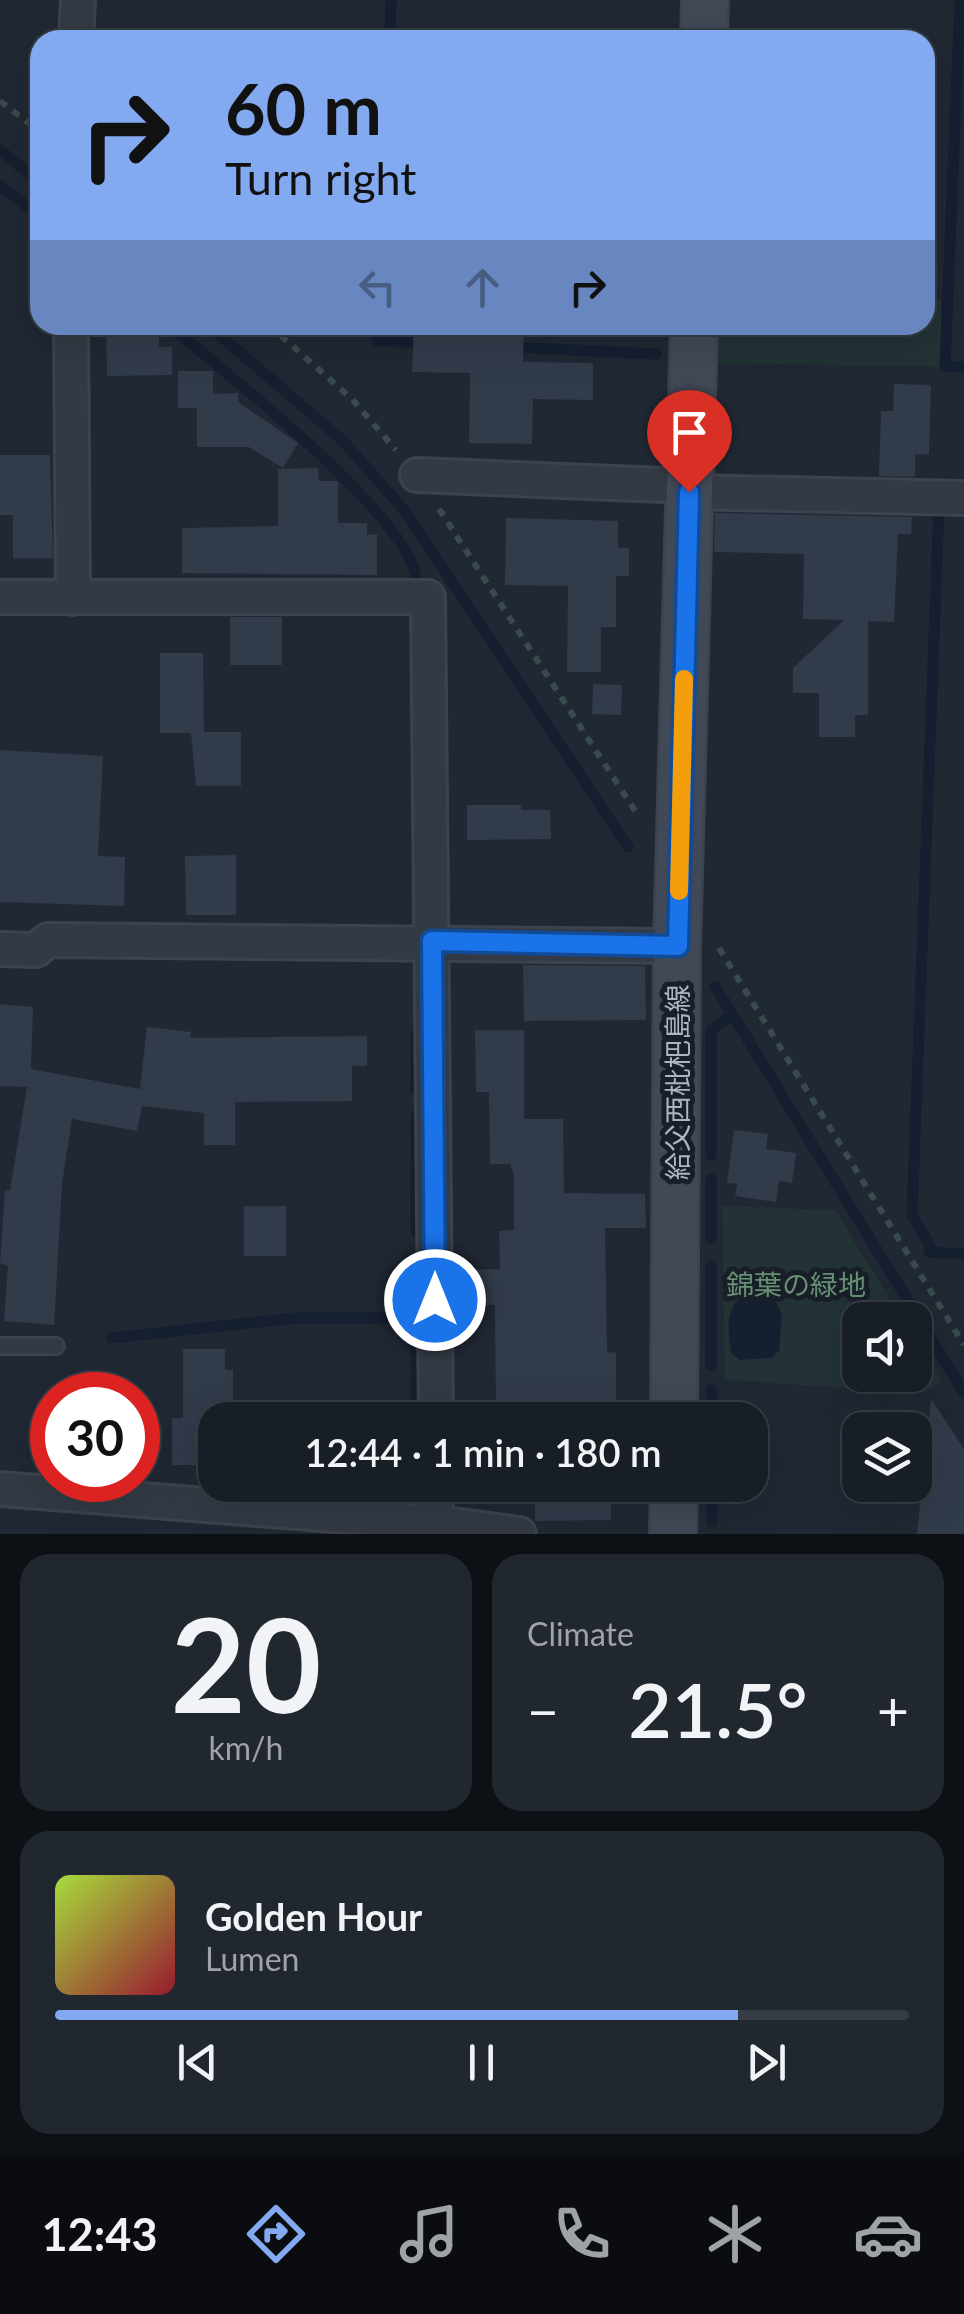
<!DOCTYPE html>
<meta charset="utf-8">
<style>
body{margin:0;font-family:Lato,"Noto Sans JP",sans-serif;background:#21272e;color:#f1f3f6;height:100vh;display:flex;flex-direction:column;font-size:38px;white-space:nowrap}
*{box-sizing:border-box;margin:0}
p{font-size:32px;color:#9fa2a7}
.icon{flex:none;width:55px;height:55px;fill:none;stroke:currentColor;stroke-width:2;stroke-linecap:round;stroke-linejoin:round}
.map{position:relative;height:1534px;overflow:hidden}
.drawer{display:flex;flex-direction:column;gap:20px;padding:20px;background:#0d1015;flex:1}
.drawer>*{flex:none}
.top-card{position:absolute;left:30px;top:30px;width:905px;height:305px;border-radius:30px;box-shadow:0 10px 40px #0002,0 0 0 2px #363c43;background:#83a9f0;color:#111;overflow:hidden}
.fabs{position:absolute;left:842px;top:1302px;display:grid;gap:20px}
.fabs a{display:grid;place-items:center;width:90px;height:90px;border-radius:20px;background:#181e26;box-shadow:0 10px 40px #0002,0 0 0 2px #363c43;font-size:50px}
.speed{position:absolute;left:30px;top:1372px;display:flex;gap:20px;font-size:50px;font-weight:700;text-align:center}
.speed>*{display:grid;place-content:center;width:130px;height:130px;border-radius:50%;background:#181e26;box-shadow:0 10px 40px #0002,0 0 0 2px #363c43;line-height:1}
.speed .limit{border:15px solid #d22;background:#fff;color:#111}
.pin{position:absolute;display:grid;place-items:center;width:85px;height:85px;color:#fff;margin:-102px -42px;border-radius:50% 50% 50% 0;rotate:-45deg;box-shadow:0 0 10px #0007}
.pin .icon{rotate:45deg}
.me{position:absolute;width:110px;margin:-55px;rotate:0deg;stroke-linejoin:round;filter:drop-shadow(0 0 8px #0008)}
.turn{display:flex;align-items:center;gap:35px;height:210px;padding:0 30px;font-size:45px}
.turn .icon{width:130px;height:130px;stroke-width:2.5}
.turn b{display:block;font-size:70px;line-height:85px}
.lanes{display:flex;align-items:center;height:95px;padding:0 30px;background:#0003;justify-content:center;gap:50px;direction:ltr}
.lanes .off{opacity:.35}
.big{font-size:75px;font-weight:600;line-height:1.1}
.drawer .card{flex:1;display:flex;flex-direction:column;justify-content:center;gap:15px;min-width:0;padding:0 35px;border-radius:30px;background:#21272e}
.drawer .dial{align-items:center;gap:0}
.dial b{font-size:130px;line-height:1}
.song{display:flex;align-items:center;gap:30px}
.cover{width:120px;height:120px;border-radius:15px;background:linear-gradient(135deg,hsl(80 70% 55%),hsl(350 70% 35%))}
.played{height:10px;border-radius:5px;background:linear-gradient(90deg,#83a9f0 80%,#363c43 80%)}
.keys{display:flex;justify-content:space-around;direction:ltr}
.heat{display:flex;justify-content:space-between;align-items:center;font-size:55px;direction:ltr}
.drawer .tiles{flex:1;display:grid;gap:20px;grid-template-columns:1fr 1fr}
.card:last-child{grid-column:span 2}
.trip{position:absolute;left:198px;top:1402px;width:570px;height:100px;border-radius:30px;background:#181e26;box-shadow:0 10px 40px #0002,0 0 0 2px #363c43;font-weight:600;line-height:100px;text-align:center}
.tabs{display:flex;height:160px;justify-content:space-around;align-items:center;background:#0a0c0f;color:#9fa2a7}
.tabs .icon{width:70px;height:70px}
.tabs .active{color:#83a9f0}
.tabs b{font-size:45px;color:#f1f3f6}
.map>svg:first-child{display:block}
.green{fill:#223235}
.water{fill:#151f30}
.lines{fill:none;stroke-linecap:round;stroke-linejoin:round}
.stream{stroke:#151f30;stroke-width:11}
.building{fill:#323b4a}
.lane-casing{stroke:#3d434e;stroke-width:20}
.street-casing{stroke:#3d434e;stroke-width:38}
.secondary-casing{stroke:#3d434e;stroke-width:50}
.path{stroke:#3a4b4d;stroke-width:6;stroke-dasharray:8 8;stroke-linecap:butt}
.lane{stroke:#333a44;stroke-width:15}
.street{stroke:#333a44;stroke-width:32}
.secondary{stroke:#414957;stroke-width:45}
.route-casing{stroke:#114b97;stroke-width:25}
.route{stroke:#1a73e8;stroke-width:18}
.slow{stroke:#f59e0b;stroke-width:18}
.labels{text-anchor:middle;dominant-baseline:central;stroke-width:10;stroke-linejoin:round;paint-order:stroke}
.street-label{font-size:28px;fill:#adb4c2;stroke:#191f29}
.park-label{font-size:28px;fill:#679072;stroke:#191f29}
</style>
<div class="map">
<svg width="964" height="1534" viewBox="0 0 964 1534">
<rect width="100%" height="100%" fill="#202833"/>
<g class="green">
<path d="M925 300H941V367L714 363 715 325H925Z"/>
<path d="M722 1206 835 1210 903 1320H860V1375H915V1338L941 1380 926 1393 725 1380Z"/>
</g>
<path class="water" d="M748 1293 774 1298 782 1315 779 1351 771 1358 739 1360 731 1353C728 1329 724 1305 748 1293Z"/>
<g class="lines">
<g class="stream">
<path d="M960 0 945 366 964 367"/>
<path d="M390 40 391 0"/>
<path d="M0 150 40 182"/>
<path d="M0 185 40 217"/>
<path d="M169 325C219 368 416 520 416 581"/>
<path d="M208 325 343 441 405 511 628 847"/>
<path d="M377 325V341L427 343"/>
<path d="M510 347 656 354"/>
<path d="M715 986 964 1392"/>
<path d="M416 1035V1090"/>
<path d="M416 1115V1231"/>
<path d="M711 1155V1030L732 1015"/>
<path d="M711 1179V1238"/>
<path d="M929 1252 964 1254"/>
<path d="M934 1252 912 1215 939 506"/>
<path d="M416 1262V1420"/>
<path d="M711 1266V1366"/>
<path d="M111 1338 296 1318H416"/>
<path d="M711 1390 712 1420"/>
<path d="M416 1485V1493"/>
<path d="M712 1485V1521"/>
</g>
</g>
<g class="building">
<path d="M106 325 159 330V347H172V375L107 376Z"/>
<path d="M414 325H524L523 362 593 363V400L533 399 532 444 469 443 470 373 412 372Z"/>
<path d="M178 371H213V394L238 393V402L298 443 283 468 249 447H197V408H178Z"/>
<path d="M894 384 931 385 929 454H915V477L879 476 881 411H893Z"/>
<path d="M0 455H50L53 558H13V515H0Z"/>
<path d="M318 468 319 481H338V523H367V535L377 534V575L182 573V528L278 526V469Z"/>
<path d="M715 513 912 517 911 534H898L894 622 868 621V715H855V737H819V693H793V668L844 620 803 619 804 554 714 552Z"/>
<path d="M506 518 618 521V548H629V576H616V627H601V672H567L568 586 505 585Z"/>
<rect x="230" y="617" width="52" height="48"/>
<path d="M160 653H203L204 732H241V786H196L191 733H160Z"/>
<path d="M593 684 622 685 621 715 592 714Z"/>
<path d="M0 750 103 756 98 856 125 857 124 906 0 902Z"/>
<path d="M467 805H521V810H550L551 839 467 840Z"/>
<path d="M236 855V915H186L185 856Z"/>
<path d="M523 965 645 966 646 1020 524 1021Z"/>
<path d="M0 1004 33 1007 31 1069 140 1089 147 1027 191 1032 190 1038 367 1036V1066H352V1101L235 1102V1145H204V1113L142 1106 137 1131 72 1119 62 1184 54 1325 4 1321 8 1266 0 1263 5 1190H10L27 1087 0 1086Z"/>
<path d="M475 1030H524V1119H563L564 1193 645 1194 646 1228H605L607 1353 616 1352V1413L496 1414 495 1305 455 1306V1270L500 1269 499 1231 514 1230V1175L510 1164H490L489 1092H476Z"/>
<path d="M734 1130 768 1134 766 1149 796 1153 792 1183 779 1181 776 1202 735 1196 737 1184 727 1183Z"/>
<rect x="244" y="1206" width="42" height="50"/>
<path d="M183 1349H225V1370H233V1415L215 1420V1465H172V1418H183Z"/>
<path d="M931 1399 964 1449V1534H917Z"/>
<path d="M535 1485H611V1520L535 1521Z"/>
</g>
<g class="lines">
<g class="lane-casing">
<path id="lane" d="M0 1346H56"/>
</g>
<g class="street-casing">
<g id="street">
<path d="M76 40 78 0"/>
<path d="M71 325 73 598"/>
<path d="M417 475 689 486"/>
<path d="M689 492 964 498"/>
<path d="M0 597H428L436 1420"/>
<path d="M0 949 36 950 48 940 677 946"/>
<path d="M0 1489 437 1523 519 1534"/>
<path d="M435 1534 436 1485"/>
</g>
</g>
<g class="secondary-casing">
<g id="secondary">
<path d="M704 40 705 0"/>
<path d="M674 1420 677 946 694 325"/>
<path d="M673 1534 674 1485"/>
</g>
</g>
<g class="path">
<path d="M0 101 40 132"/>
<path d="M269 325 352 399 396 450"/>
<path d="M439 509 639 817"/>
<path d="M719 948 964 1345"/>
</g>
<use href="#lane" class="lane"/>
<use href="#street" class="street"/>
<use href="#secondary" class="secondary"/>
</g>
<g class="lines">
<g class="route-casing">
<path id="route" d="M435 1300 432 941 678 946 689 492"/>
</g>
<use href="#route" class="route"/>
<path class="slow" d="M679 891 684 679"/>
</g>
<g class="labels">
<g class="street-label">
<text transform="translate(677 1082) rotate(-90)">給父西枇杷島線</text>
</g>
<g class="park-label">
<text x="796" y="1284">錦葉の緑地</text>
</g>
</g>
</svg>
<div class="fabs">
<a><svg class="icon" aria-label="sound" viewBox="0 0 24 24"><path d="M4 9h4l5-4v14l-5-4H4zM17 9q2 3 0 6"/></svg></a>
<a><svg class="icon" aria-label="layers" viewBox="0 0 24 24"><path d="M12 4l9 5-9 5-9-5zM3 14l9 5 9-5"/></svg></a>
</div>
<div class="speed"><div class="limit">30</div></div>
<div class="pin" style="left:689px;top:492px;background:#d93025"><svg class="icon" aria-label="arrive" viewBox="0 0 24 24"><path d="M6 21V4h12l-3 4 3 4H6"/></svg></div>
<svg class="me" style="left:435px;top:1300px" viewBox="-20 -20 40 40"><circle r="17" fill="#1a73e8" stroke="#fff" stroke-width="3"/><path d="M0-11L8 9 0 5-8 9z" fill="#fff"/></svg>
<div class="trip">12:44 · 1 min · 180 m</div>
<div class="top-card">
<div class="turn"><svg class="icon" aria-label="right" viewBox="0 0 24 24"><path d="M7 20v-9h11M14 6l5 5-5 5"/></svg><div><b>60 m</b>Turn right</div></div>
<div class="lanes"><svg class="icon off" aria-label="left" viewBox="0 0 24 24"><path d="M17 20v-9H6M10 6l-5 5 5 5"/></svg><svg class="icon off" aria-label="ahead" viewBox="0 0 24 24"><path d="M12 20V5M6 11l6-6 6 6"/></svg><svg class="icon" aria-label="right" viewBox="0 0 24 24"><path d="M7 20v-9h11M14 6l5 5-5 5"/></svg></div>
</div>
</div>
<section class="drawer">
<div class="tiles">
<div class="card dial"><b>20</b><p>km/h</p></div>
<div class="card"><p>Climate</p>
<div class="heat"><a>−</a><b class="big">21.5°</b><a>+</a></div>
</div>
<div class="card">
<div class="song"><i class="cover"></i><div><b>Golden Hour</b><p>Lumen</p></div></div>
<div class="played"></div>
<div class="keys"><svg class="icon" aria-label="previous" viewBox="0 0 24 24"><path d="M18 5L8 12l10 7zM5 5v14"/></svg><svg class="icon" aria-label="pause" viewBox="0 0 24 24"><path d="M8 5v14M16 5v14"/></svg><svg class="icon" aria-label="next" viewBox="0 0 24 24"><path d="M6 5l10 7-10 7zM19 5v14"/></svg></div>
</div>
</div>
</section>
<nav class="tabs">
<b>12:43</b>
<svg class="icon active" aria-label="directions" viewBox="0 0 24 24"><path d="M12 3l9 9-9 9-9-9zM9 14v-3h6M13 9l2 2-2 2"/></svg>
<svg class="icon" aria-label="music" viewBox="0 0 24 24"><path d="M9 18V5l10-2v13"/><circle cx="6" cy="18" r="3"/><circle cx="16" cy="16" r="3"/></svg>
<svg class="icon" aria-label="phone" viewBox="0 0 24 24"><path d="M5 4h4l2 5-3 2q2 4 5 5l2-3 5 2v4C11 20 4 13 5 4z"/></svg>
<svg class="icon" aria-label="climate" viewBox="0 0 24 24"><path d="M12 3v18M4 7l16 10M4 17L20 7"/></svg>
<svg class="icon" aria-label="car" viewBox="0 0 24 24"><path d="M5 17H2v-5l4-1 3-4h7l3 4 3 1v5h-3M9 17h6M6 11h13"/><circle cx="7" cy="17" r="2"/><circle cx="17" cy="17" r="2"/></svg>
</nav>
